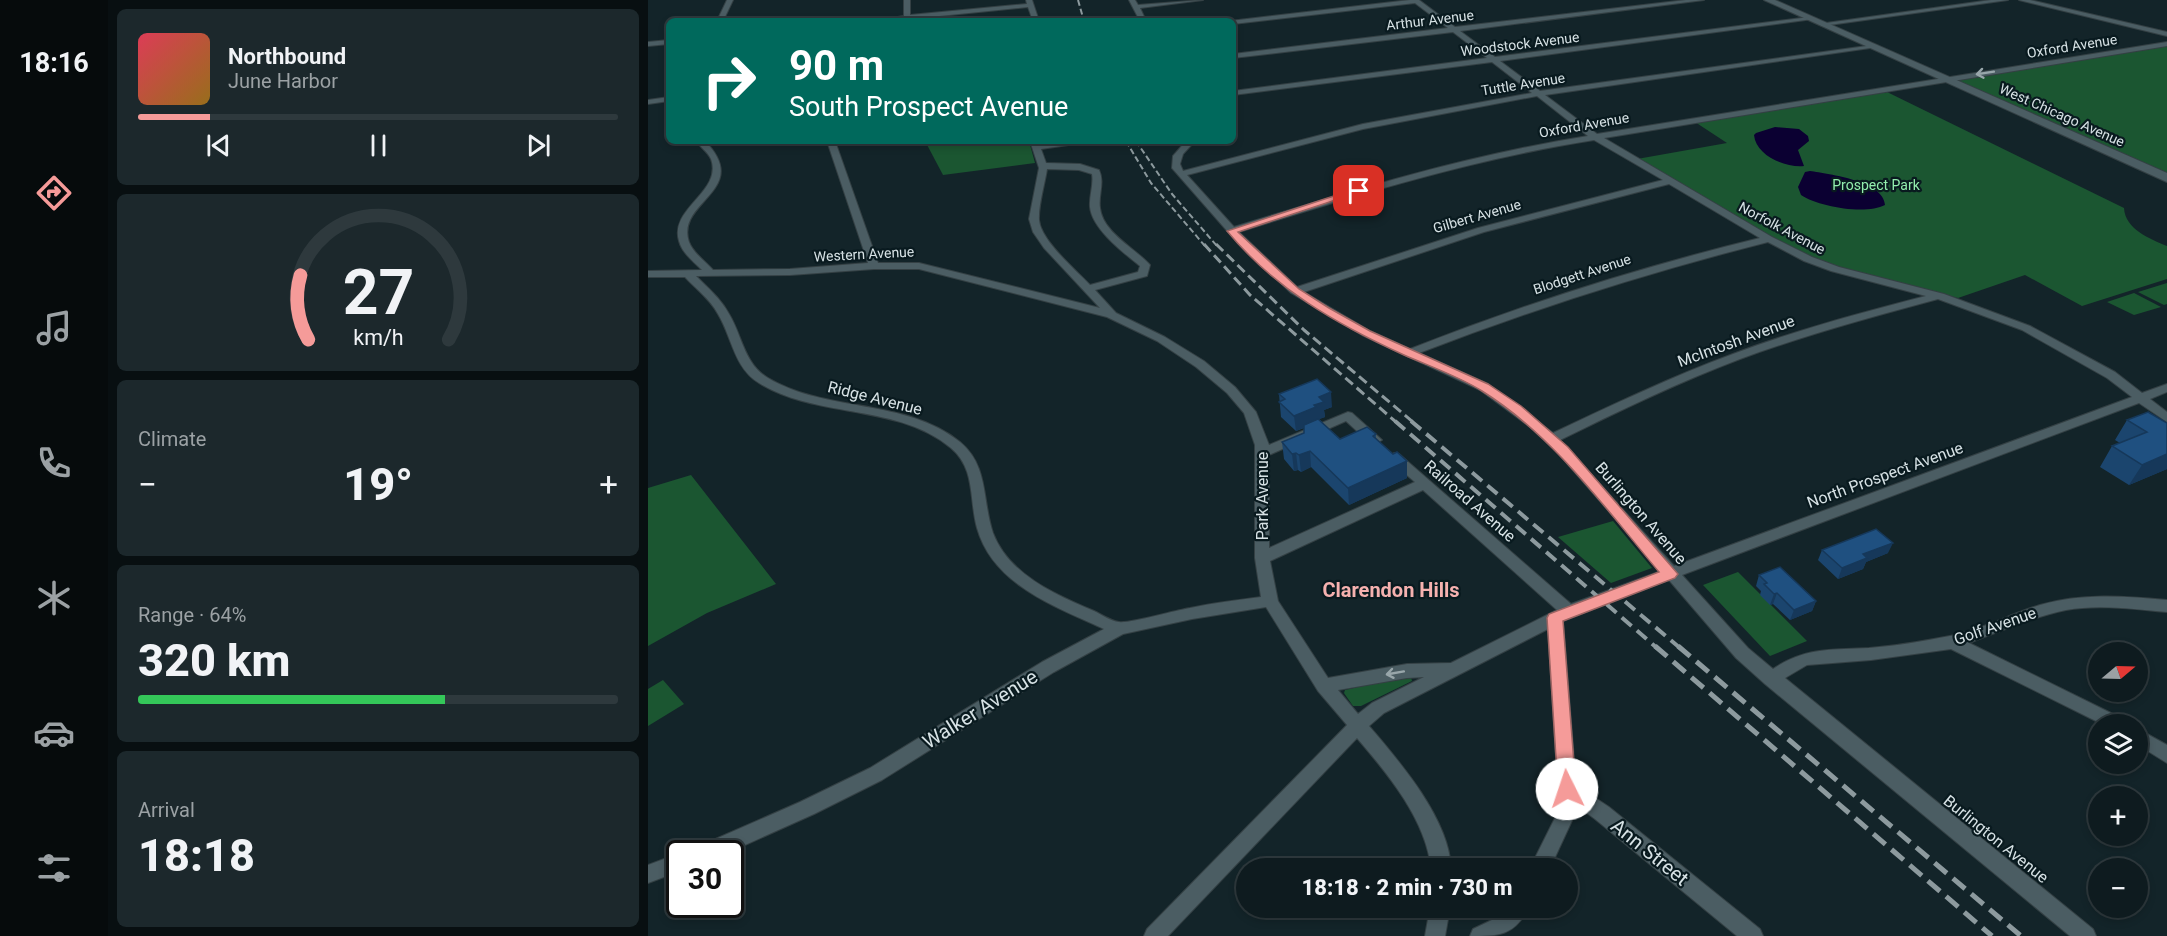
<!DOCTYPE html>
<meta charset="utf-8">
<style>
body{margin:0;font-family:Roboto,sans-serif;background:#1c282c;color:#f1f3f6;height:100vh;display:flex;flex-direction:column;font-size:22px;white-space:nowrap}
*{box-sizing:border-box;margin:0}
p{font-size:20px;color:#9ba1a4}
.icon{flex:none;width:33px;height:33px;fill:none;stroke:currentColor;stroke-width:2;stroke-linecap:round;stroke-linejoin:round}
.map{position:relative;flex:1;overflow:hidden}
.side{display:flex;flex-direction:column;gap:9px;padding:9px;background:#080f11;width:540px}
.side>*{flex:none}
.guide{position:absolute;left:18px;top:18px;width:570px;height:126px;border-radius:9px;box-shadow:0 3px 9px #0003,0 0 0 2px #2e393d;background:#00695c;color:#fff;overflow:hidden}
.needle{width:39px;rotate:71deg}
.fabs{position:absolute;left:1440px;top:642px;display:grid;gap:12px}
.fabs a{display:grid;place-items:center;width:60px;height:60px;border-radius:50%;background:#0e1b1f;box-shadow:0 3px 9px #0003,0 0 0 2px #2e393d;font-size:30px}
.speed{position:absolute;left:18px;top:840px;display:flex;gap:12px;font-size:30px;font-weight:700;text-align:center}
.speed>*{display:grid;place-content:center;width:78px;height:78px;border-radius:50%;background:#0e1b1f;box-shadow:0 3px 9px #0003,0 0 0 2px #2e393d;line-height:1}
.speed .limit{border:3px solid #111;border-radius:9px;background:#fff;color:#111}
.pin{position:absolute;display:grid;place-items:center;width:51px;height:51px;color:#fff;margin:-26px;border-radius:12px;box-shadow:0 3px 9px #0006}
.me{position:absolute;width:66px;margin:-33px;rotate:356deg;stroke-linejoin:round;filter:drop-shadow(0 0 4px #0008)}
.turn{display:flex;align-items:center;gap:21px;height:126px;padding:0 24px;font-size:27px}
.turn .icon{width:78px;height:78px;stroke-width:2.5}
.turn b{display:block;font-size:42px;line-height:51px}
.big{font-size:45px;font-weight:800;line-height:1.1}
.side .tile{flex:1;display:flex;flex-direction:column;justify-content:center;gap:9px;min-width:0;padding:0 21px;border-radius:9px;background:#1c282c}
.side .dial{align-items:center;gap:0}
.dial svg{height:156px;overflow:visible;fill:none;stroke:#2e393d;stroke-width:7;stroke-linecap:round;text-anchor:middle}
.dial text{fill:#f1f3f6;stroke:none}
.song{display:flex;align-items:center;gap:18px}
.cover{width:72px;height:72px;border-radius:9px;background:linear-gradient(135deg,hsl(350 70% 55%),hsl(40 70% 35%))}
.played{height:6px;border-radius:3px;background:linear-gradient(90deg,#f59b99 15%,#2e393d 15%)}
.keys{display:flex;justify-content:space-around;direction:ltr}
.heat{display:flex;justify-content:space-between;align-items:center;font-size:33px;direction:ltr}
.charge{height:9px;border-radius:4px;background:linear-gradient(90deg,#34c759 64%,#2e393d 0)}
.trip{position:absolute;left:588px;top:858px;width:342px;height:60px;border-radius:30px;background:#0e1b1f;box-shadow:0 3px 9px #0003,0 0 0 2px #2e393d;font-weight:800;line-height:60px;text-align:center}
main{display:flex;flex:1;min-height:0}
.menu{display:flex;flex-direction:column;width:108px;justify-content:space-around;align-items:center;background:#060b0c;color:#9ba1a4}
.menu .icon{width:42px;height:42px}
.menu .active{color:#f59b99}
.menu b{font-size:27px;color:#f1f3f6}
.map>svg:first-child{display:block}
.green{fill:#1b5631}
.water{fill:#0b0032}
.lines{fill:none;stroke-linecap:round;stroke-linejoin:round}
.street-casing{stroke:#344044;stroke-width:2}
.secondary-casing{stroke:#344044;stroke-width:2}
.street{fill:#4b5d63;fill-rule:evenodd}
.secondary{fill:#4b5d63;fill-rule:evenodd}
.rail-far3{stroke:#8d9a9e;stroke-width:2;stroke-dasharray:6 3;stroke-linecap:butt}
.rail-far2{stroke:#8d9a9e;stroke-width:3;stroke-dasharray:10 5;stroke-linecap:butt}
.rail-far1{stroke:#8d9a9e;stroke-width:4;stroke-dasharray:13 7;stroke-linecap:butt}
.rail{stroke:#8d9a9e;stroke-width:5;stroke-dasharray:16 8;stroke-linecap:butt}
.wall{fill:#1b456e}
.shaded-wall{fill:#16385a}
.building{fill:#1f5080;stroke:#16385a;stroke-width:1.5}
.oneway{stroke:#98a6aa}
.route{fill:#f59b99;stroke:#9f6563;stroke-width:1.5}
.labels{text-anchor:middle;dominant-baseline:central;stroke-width:4.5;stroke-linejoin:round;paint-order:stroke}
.far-street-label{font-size:14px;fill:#d7e2e5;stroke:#091a1f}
.far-park-label{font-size:14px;fill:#93eeae;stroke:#091a1f}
.street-label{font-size:16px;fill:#d7e2e5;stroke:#091a1f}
.quarter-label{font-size:20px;font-weight:bold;fill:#f5b1af;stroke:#091a1f}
.near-street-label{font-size:20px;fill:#d7e2e5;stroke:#091a1f}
</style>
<main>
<nav class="menu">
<b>18:16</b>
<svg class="icon active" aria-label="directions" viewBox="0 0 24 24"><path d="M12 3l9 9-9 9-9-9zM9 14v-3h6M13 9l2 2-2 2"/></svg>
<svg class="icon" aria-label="music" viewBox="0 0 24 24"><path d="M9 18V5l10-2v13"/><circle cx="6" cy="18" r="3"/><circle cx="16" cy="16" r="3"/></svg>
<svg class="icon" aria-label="phone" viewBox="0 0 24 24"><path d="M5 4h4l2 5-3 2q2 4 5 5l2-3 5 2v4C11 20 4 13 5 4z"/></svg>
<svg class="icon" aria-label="climate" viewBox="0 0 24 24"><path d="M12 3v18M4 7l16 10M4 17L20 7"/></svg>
<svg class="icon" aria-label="car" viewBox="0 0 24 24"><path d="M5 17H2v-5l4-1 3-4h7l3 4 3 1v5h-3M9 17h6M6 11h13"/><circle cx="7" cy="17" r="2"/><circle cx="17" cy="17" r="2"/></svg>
<svg class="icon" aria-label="filters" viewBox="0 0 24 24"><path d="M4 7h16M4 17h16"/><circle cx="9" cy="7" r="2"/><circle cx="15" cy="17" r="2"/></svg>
</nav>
<section class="side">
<div class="tile">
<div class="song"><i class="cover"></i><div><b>Northbound</b><p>June Harbor</p></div></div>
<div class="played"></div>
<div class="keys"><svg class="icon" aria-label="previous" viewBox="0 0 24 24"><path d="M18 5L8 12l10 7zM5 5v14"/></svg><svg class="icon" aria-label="pause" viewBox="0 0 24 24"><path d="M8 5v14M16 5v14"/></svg><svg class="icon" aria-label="next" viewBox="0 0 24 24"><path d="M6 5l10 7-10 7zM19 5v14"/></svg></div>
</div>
<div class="tile dial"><svg viewBox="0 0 100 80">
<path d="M14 69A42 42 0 1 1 86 69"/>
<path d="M14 69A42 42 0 0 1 10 36" stroke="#f59b99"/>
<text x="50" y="56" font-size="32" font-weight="700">27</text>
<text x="50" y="72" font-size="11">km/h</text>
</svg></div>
<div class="tile"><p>Climate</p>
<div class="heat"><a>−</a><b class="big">19°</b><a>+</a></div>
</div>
<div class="tile"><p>Range · 64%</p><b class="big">320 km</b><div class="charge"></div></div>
<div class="tile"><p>Arrival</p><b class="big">18:18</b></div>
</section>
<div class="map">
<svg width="1519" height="936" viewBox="0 0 1519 936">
<rect width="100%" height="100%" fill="#132429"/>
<g class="green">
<path d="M1519 46V176L1306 79Z"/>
<path d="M1239 92 1476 208C1477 229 1502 239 1519 246V279L1434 306 1377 275 1310 298 1194 268 1164 257 1128 239 989 159 1079 143 1047 122Z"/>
<path d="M277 141H381L387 163 295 175Z"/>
<path d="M1519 283V304L1516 305 1490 292Z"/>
<path d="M1486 293 1513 307 1486 315 1459 302Z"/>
<path d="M43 475 128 584 59 613 0 646V488Z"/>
<path d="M965 521 1004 568 963 583 910 537Z"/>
<path d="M1090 572 1159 641 1122 656 1055 585Z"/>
<path d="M760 676 763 677 764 681 713 706H705L696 693 697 690Z"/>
<path d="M15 680 36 704 0 726V689Z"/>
</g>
<g class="water">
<path d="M1127 127 1151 129 1160 136 1161 141 1150 150 1156 166C1138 168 1108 156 1106 135L1108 133Z"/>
<path d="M1162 171C1181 174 1236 181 1237 205 1218 215 1171 207 1153 195L1150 187 1157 172Z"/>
</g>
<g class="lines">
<g class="street-casing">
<g id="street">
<path d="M79 0H85L75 21H69Z"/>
<path d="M256 0H262V15L379 4 378 0H384L391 21H385L380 7 262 19V21H224L256 16Z"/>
<path d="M481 0H487L490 5 555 0 492 8 498 21H492Z"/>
<path d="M762 0H771L807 27 1038 0H1056L812 31 847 57 1162 17 1165 19 852 61 892 91 1226 45 1229 47 897 95 949 134 1519 42V46L956 138 1124 237 1164 257 1191 267 1296 294 1382 326 1467 372 1494 393 1519 384V392L1502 399 1519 412V422L1491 403 1034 575 1100 648 1125 669C1157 647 1184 650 1221 648 1247 646 1276 641 1302 636 1333 630 1362 614 1392 605 1433 593 1477 596 1519 600V612C1486 609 1450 604 1418 610 1385 617 1353 631 1321 643L1475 719 1478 724H1454L1303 649 1223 660 1159 665 1137 678 1445 929 1448 936H1422L1117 684 1088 658 1021 580 915 621 928 785 961 807 1112 929 1115 936H1089L947 819 928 805 927 814 902 868H882L909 814 910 789 900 629 736 713 721 726C752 762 801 819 803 868H783C778 820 740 774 709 738L520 936H496L499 929 699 725 670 691 618 607 544 619 475 634 406 672 234 780 166 814 77 854H44L47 848 152 802 222 768 394 662 456 629C408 607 345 585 329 528 321 500 328 469 303 448 249 403 169 419 111 383 86 368 84 337 70 314 62 299 48 289 37 277H0V271L54 270C46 262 34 253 31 241 21 208 75 192 63 159 60 152 52 147 48 141H57C105 191 27 201 41 242 45 253 57 261 65 270L142 269 220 263 179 141H187L230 263H271L452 308 396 248 385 232 381 219 391 168 382 141H390L391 144 438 141 434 143 393 149 398 163 432 164 451 170C457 183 450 195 452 208 455 233 487 248 502 265L499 276 447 290 468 313 517 337 556 361 587 387 608 412 621 445 700 412 704 413 734 440 727 444 722 443 698 421 621 455V548L767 482 741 460 739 457 746 453 751 454 923 604 1013 571 910 453 882 427 832 390 714 335 643 293 581 233 524 168 525 156 538 141H547L535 154 532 164 535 171 715 124 884 93 844 62 585 95V91L839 58 805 32 585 58V54L800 28 767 3 585 24V21H582ZM889 96 940 136C820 155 702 191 586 227L539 175 715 129ZM946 140 1015 180 830 228 649 287 591 232C708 195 825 159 946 140ZM399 169 431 170 444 174C446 185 441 196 442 207 444 229 476 253 492 266L490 272 442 285C428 270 393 241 391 220 390 206 397 183 399 169ZM1021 184 1112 238C993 267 876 304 762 349L722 331 656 292 836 232ZM1120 242 1156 261 1183 271 1278 296C1213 313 1148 330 1085 354 1023 377 964 405 905 433L840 384 771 353C885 309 1001 272 1120 242ZM226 269H271L459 317 509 341 548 367 579 393 596 413 607 445V558L613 597C590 600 565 603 542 608 529 610 480 624 471 622 463 621 454 615 446 611 408 595 361 575 345 533 334 501 341 466 312 442 257 398 179 413 120 378 96 364 94 335 81 314 73 299 60 288 48 276L142 275ZM1290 299 1374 330 1459 378 1484 397 1026 566 912 440C971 411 1031 382 1092 359 1157 335 1223 317 1290 299ZM775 490 909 610 803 663 759 664 680 678 630 601 622 561ZM776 677 724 703 710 714 690 690 759 678Z"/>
<path d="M1343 0H1360L1174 26 1171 24Z"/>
<path d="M1371 0H1382L1519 32V36Z"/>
<path d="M21 40V44L0 46V42Z"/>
<path d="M21 97V101L0 104V100Z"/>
<path d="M1490 729 1519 745V763L1490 745Z"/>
<path d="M32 853 34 854H32V871L0 883V865Z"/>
<path d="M782 908H802L797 936H777Z"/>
<path d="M856 908H880C867 936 850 936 822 936L825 929 846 919Z"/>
</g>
</g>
<g class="secondary-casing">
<path id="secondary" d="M1116 0H1127L1519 173V182Z"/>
</g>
<use href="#street" class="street"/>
<use href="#secondary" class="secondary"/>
<g class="rail-far3">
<path d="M430 0 436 21"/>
<path d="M478 141 503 183 557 246"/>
<path d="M488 141 524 194 569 246"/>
</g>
<g class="rail-far2">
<path d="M556 244 602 295 748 422"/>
<path d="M568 244 656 330 765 422"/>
</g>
<g class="rail-far1">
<path d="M747 421 1009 648"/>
<path d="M763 421 1032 648"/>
</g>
<g class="rail">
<path d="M1007 646 1344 936"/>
<path d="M1030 646 1373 936"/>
</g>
</g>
<g class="wall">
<path d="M631 394 684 407 676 410 677 417 671 419 692 439 728 434V438L759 478 701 505 663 467 653 472 650 470 646 471 636 459 634 442 656 433V428L648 431 633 417Z"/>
<path d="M1500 412 1519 469 1481 485 1452 467 1464 446 1472 443 1467 440 1479 420Z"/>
<path d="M1174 550 1240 553 1218 562 1215 569 1190 579 1170 560Z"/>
<path d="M1111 575 1168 601 1164 611 1142 620 1125 604 1122 605 1112 595 1113 591 1108 586Z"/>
</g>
<g class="shaded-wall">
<path d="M683 392 684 407 676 410 677 417 669 420V422L648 431 646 416 671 397Z"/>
<path d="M662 451 663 467 653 472 651 455Z"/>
<path d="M648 453 650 470 646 471 644 454Z"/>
<path d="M1519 454V469L1481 485 1494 465Z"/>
<path d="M759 461V478L701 505 700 488Z"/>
<path d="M1245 543 1240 553 1218 562 1215 569 1190 579 1194 568 1215 554Z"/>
<path d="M1129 593 1125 604 1122 605 1126 594Z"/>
<path d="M1168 601 1164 611 1142 620 1146 610Z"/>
</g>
<g class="building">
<path d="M669 379 683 392 671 397 676 402 666 405 668 407 646 416 631 402 637 399 631 394Z"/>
<path d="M1500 412 1519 423V454L1494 465 1464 446 1499 432 1479 420Z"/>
<path d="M670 419 692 439 719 427 728 434 725 436 745 454 749 452 759 461 700 488 662 451 651 455 648 453 644 454 634 442 656 433V425Z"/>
<path d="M1228 529 1245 543 1215 554 1219 558 1194 568 1174 550Z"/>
<path d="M1132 567 1168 601 1146 610 1129 593 1126 594 1116 584 1119 583 1111 575Z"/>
</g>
<defs><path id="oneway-shaft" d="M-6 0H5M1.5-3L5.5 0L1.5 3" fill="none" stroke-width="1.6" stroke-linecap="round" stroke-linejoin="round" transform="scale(1.5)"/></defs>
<g class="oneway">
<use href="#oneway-shaft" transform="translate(1337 73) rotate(171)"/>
<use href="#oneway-shaft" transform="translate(747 673) rotate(170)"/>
</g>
<path class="route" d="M707 189 715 191 590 232 651 289 681 308 722 331 840 384 873 406 920 447 1030 574 1027 578 915 621 928 789 926 795 919 798 912 795 910 789 899 618 901 614 1011 572C957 508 906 436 834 391 810 376 781 366 756 355 688 324 627 289 579 231Z"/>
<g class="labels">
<g class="far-street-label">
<text transform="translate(782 20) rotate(-7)">Arthur Avenue</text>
<text transform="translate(872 44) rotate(-7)">Woodstock Avenue</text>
<text transform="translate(1424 46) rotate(-9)">Oxford Avenue</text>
<text transform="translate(875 84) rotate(-9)">Tuttle Avenue</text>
<text transform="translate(1414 115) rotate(24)">West Chicago Avenue</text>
<text transform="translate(936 125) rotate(-10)">Oxford Avenue</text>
<text transform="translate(829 216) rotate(-16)">Gilbert Avenue</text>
<text transform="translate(1134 228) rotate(28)">Norfolk Avenue</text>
<text transform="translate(216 254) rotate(-3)">Western Avenue</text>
<text transform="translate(934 274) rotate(-18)">Blodgett Avenue</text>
</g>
<g class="far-park-label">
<text x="1228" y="185">Prospect Park</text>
</g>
<g class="street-label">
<text transform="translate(1088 341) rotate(-20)">McIntosh Avenue</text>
<text transform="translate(227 398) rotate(14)">Ridge Avenue</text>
<text transform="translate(1237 475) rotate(-20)">North Prospect Avenue</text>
<text transform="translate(614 496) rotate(-90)">Park Avenue</text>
<text transform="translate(822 501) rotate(41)">Railroad Avenue</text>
<text transform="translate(993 513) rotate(49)">Burlington Avenue</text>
<text transform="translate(1347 626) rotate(-19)">Golf Avenue</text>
<text transform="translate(1348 839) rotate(39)">Burlington Avenue</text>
</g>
<g class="quarter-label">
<text x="743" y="590">Clarendon Hills</text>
</g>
<g class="near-street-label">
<text transform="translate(332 709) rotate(-32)">Walker Avenue</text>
<text transform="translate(1002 852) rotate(39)">Ann Street</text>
</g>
</g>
</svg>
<div class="fabs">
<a><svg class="needle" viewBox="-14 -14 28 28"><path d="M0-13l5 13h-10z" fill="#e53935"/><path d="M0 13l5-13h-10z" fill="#9ba1a4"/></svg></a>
<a><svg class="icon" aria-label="layers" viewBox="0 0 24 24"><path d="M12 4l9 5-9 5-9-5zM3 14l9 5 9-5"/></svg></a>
<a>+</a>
<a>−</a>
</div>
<div class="speed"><div class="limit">30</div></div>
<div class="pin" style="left:711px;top:191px;background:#d93025"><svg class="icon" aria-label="arrive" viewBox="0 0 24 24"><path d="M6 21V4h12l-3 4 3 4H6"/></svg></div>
<svg class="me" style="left:919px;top:789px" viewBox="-20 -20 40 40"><circle r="19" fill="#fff"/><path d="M0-13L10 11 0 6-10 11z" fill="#f59b99"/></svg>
<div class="trip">18:18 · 2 min · 730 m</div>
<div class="guide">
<div class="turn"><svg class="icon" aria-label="right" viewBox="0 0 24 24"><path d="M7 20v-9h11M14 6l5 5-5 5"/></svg><div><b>90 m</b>South Prospect Avenue</div></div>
</div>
</div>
</main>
